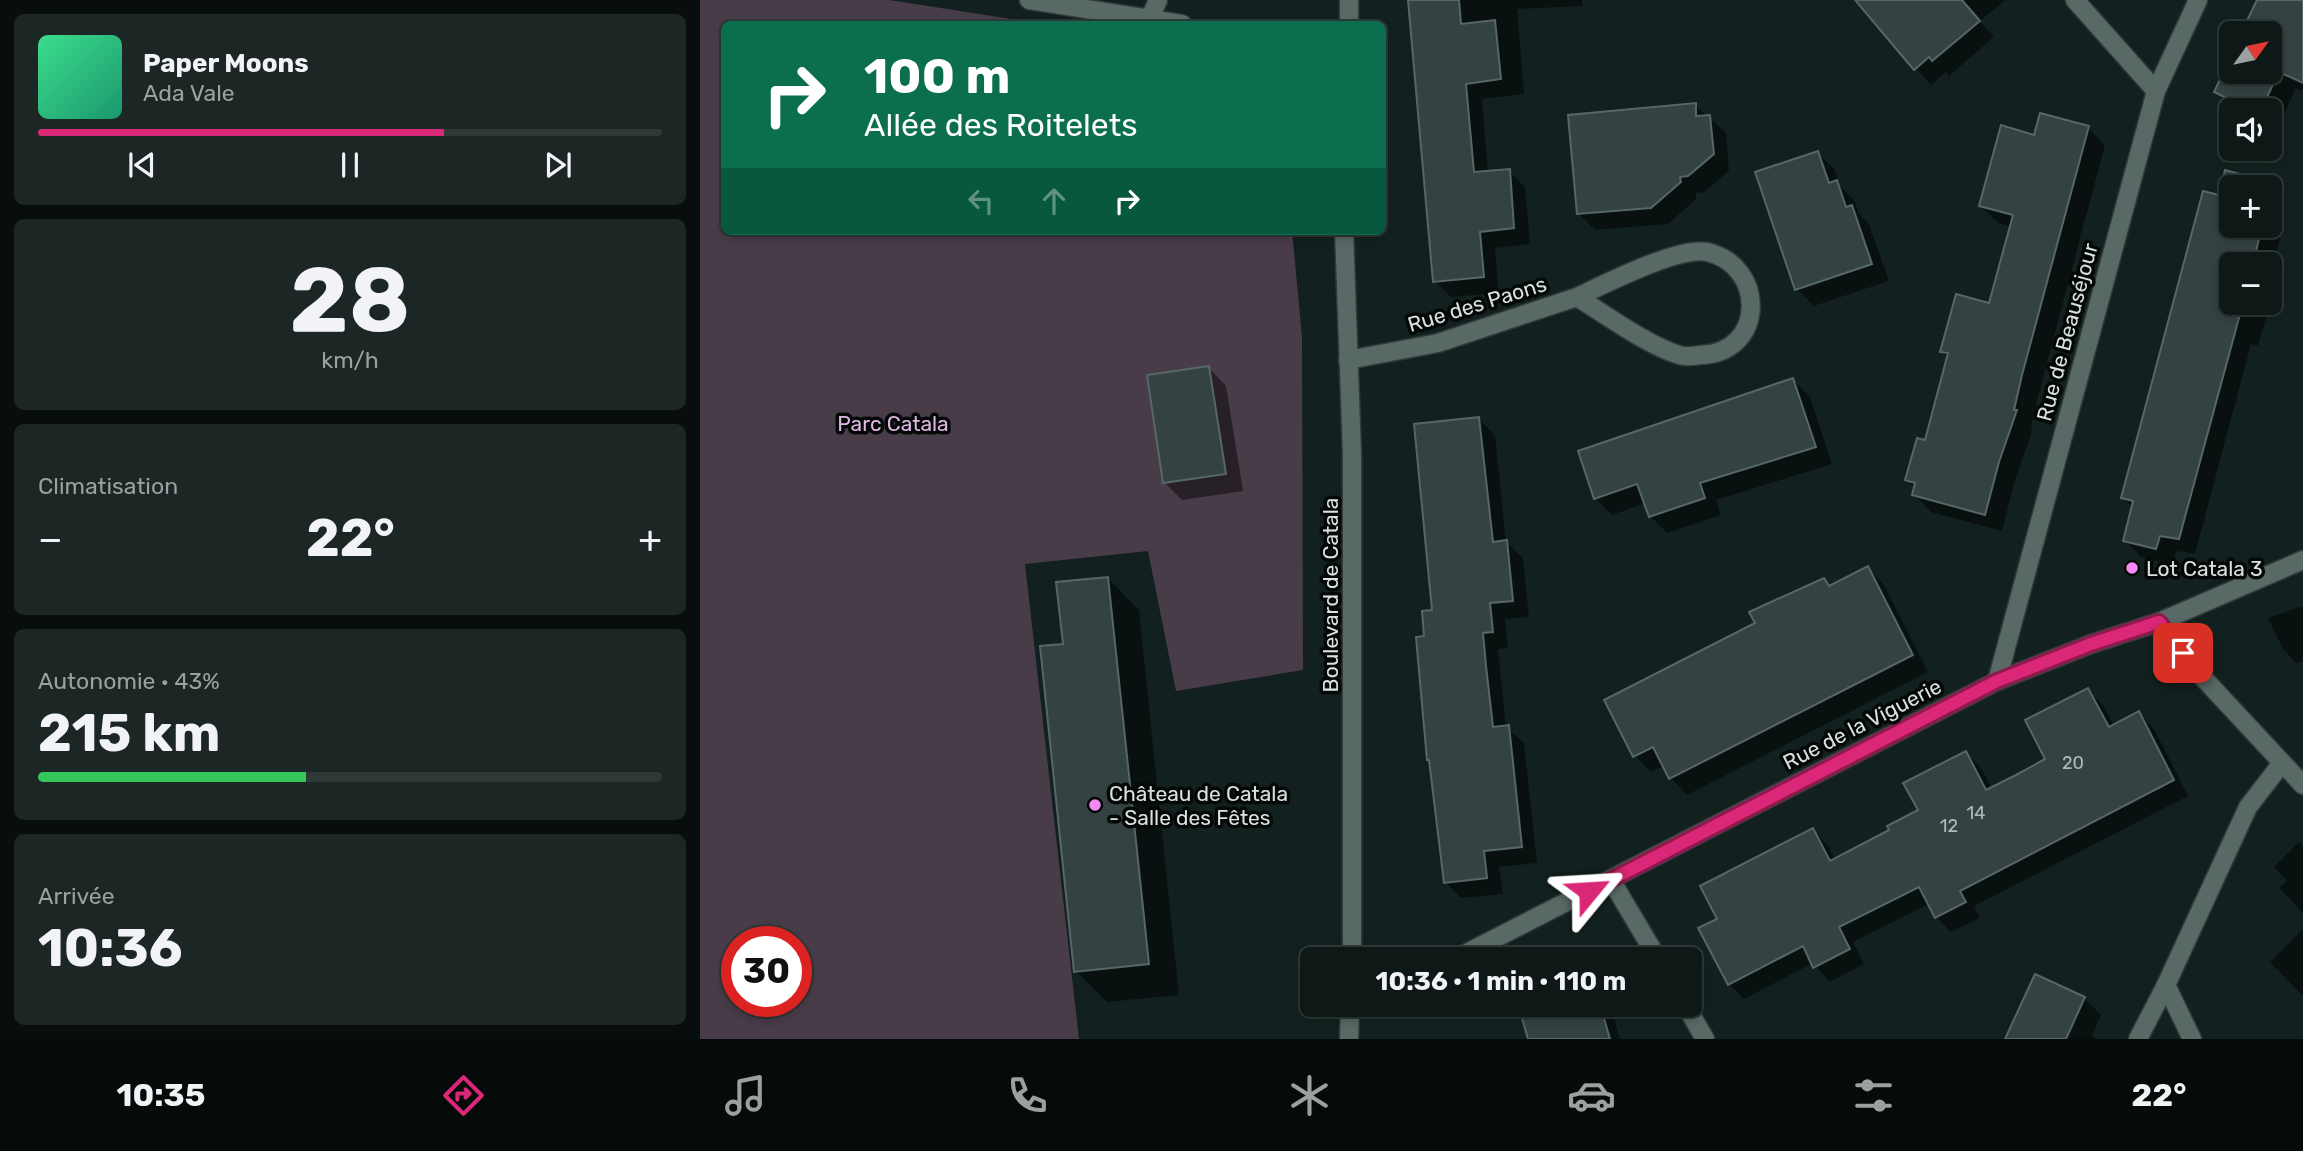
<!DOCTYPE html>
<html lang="fr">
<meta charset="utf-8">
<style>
body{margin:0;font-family:Rubik,sans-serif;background:#1c2624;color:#f1f3f6;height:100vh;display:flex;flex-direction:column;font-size:26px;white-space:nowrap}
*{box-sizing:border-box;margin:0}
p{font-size:23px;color:#9ba0a1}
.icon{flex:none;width:38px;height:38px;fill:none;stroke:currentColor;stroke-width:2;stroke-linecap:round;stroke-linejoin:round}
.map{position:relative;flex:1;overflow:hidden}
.drawer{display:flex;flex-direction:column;gap:14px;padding:14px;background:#080e0d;width:700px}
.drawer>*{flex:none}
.banner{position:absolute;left:21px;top:21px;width:665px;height:214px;border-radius:10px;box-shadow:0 4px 10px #0003,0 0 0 2px #2e3836;background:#0b6e4f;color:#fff;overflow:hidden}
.needle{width:46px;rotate:57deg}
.fabs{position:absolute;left:1519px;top:21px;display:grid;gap:14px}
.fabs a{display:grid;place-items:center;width:63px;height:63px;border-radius:10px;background:#0e1917;box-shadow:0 4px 10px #0003,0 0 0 2px #2e3836;font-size:35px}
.speed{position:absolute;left:21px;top:926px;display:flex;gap:14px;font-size:35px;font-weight:700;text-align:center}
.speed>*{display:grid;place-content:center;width:91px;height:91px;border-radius:50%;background:#0e1917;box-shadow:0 4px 10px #0003,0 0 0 2px #2e3836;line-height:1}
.speed .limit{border:10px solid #d22;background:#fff;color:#111}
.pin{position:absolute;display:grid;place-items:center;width:60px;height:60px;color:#fff;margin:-30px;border-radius:14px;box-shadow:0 4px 10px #0006}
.me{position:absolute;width:77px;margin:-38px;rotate:63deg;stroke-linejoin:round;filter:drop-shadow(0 0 5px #0008)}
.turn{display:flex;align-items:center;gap:24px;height:147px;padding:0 28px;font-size:32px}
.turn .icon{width:91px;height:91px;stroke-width:2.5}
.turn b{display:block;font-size:49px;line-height:60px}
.lanes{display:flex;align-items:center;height:66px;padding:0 28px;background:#0003;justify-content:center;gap:35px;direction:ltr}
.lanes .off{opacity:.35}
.big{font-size:52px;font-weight:700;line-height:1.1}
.drawer .card{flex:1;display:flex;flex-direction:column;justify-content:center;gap:10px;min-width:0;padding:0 24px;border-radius:10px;background:#1c2624}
.drawer .dial{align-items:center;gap:0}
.dial b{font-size:91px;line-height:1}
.song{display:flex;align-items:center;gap:21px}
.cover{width:84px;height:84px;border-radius:10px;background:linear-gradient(135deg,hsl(150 70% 55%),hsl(160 70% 35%))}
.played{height:7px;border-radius:4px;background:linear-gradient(90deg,#db2777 65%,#2e3836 65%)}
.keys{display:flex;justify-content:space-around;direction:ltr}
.heat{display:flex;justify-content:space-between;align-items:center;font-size:38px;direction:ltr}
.charge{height:10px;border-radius:5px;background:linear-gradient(90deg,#34c759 43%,#2e3836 0)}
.trip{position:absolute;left:600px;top:947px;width:402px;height:70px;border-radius:10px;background:#0e1917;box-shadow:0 4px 10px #0003,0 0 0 2px #2e3836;font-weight:700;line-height:70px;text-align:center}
.tab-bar{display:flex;height:112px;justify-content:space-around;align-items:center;background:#060a09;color:#9ba0a1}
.tab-bar .icon{width:49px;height:49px}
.tab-bar .selected{color:#db2777}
.tab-bar b{font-size:32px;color:#f1f3f6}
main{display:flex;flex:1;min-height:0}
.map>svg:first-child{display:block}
.green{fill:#493c49;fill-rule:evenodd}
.shadow{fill:#0007}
.building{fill:#344341;stroke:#576765;stroke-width:2}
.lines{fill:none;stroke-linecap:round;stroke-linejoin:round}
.street-casing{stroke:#313a38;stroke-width:21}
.street{stroke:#596966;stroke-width:18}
.route-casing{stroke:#8e194d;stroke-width:18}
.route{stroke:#db2777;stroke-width:12}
.poi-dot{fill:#f18af4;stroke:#040908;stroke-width:2.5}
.labels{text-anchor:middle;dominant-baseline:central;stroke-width:7;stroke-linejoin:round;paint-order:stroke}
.number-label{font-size:18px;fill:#b0bab8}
.street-label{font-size:21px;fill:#d9e2e0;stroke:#040908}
.park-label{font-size:21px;fill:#e0b7e1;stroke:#040908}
.poi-label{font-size:21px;fill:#d9e2e0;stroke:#040908;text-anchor:start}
</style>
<main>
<section class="drawer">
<div class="card">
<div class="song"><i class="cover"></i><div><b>Paper Moons</b><p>Ada Vale</p></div></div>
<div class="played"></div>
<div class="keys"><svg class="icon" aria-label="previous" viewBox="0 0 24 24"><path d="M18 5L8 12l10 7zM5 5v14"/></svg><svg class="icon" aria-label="pause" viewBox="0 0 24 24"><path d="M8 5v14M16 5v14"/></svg><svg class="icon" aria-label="next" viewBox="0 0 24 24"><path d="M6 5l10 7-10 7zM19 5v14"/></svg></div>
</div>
<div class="card dial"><b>28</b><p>km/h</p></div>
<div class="card"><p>Climatisation</p>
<div class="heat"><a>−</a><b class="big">22°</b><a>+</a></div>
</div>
<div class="card"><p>Autonomie · 43%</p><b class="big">215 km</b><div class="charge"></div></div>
<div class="card"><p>Arrivée</p><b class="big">10:36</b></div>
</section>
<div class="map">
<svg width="1603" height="1039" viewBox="0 0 1603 1039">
<rect width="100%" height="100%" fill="#12211f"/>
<path class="green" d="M0 0H189L343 24H24V231H592L602 337 603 670 476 691 448 551 325 564 379 1039H0ZM37 942H96V1001H37Z"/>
<g class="shadow">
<path d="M709 0H882L883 6 817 9 824 94 782 99 788 173 809 171 825 187 830 244 795 248 799 293 751 297 735 281Z"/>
<path d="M1153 0H1305L1280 21 1294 37 1249 76 1246 72 1231 85Z"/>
<path d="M1559 0H1603V91L1596 88 1577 130 1570 126V110H1536L1517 92 1531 60V72H1570V33H1544Z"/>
<path d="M995 105 1026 133 1029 171 1004 192 996 193V199L968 224 895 230 879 214Z"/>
<path d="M1388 128 1405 145 1339 393 1331 427 1333 429 1315 480 1302 531 1231 512 1214 494 1215 488 1207 480 1226 442 1248 357 1242 351 1291 305 1312 227 1298 223 1281 206 1336 137Z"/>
<path d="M1118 153 1135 170 1140 186 1154 200 1159 214 1169 224 1189 281 1114 306 1097 289Z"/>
<path d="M1526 172 1558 181 1565 187H1531V226H1570V192L1575 197 1573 216 1583 226 1570 277V264H1531V303H1570L1558 346 1551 344 1495 554 1476 551 1473 565 1441 557 1425 540 1433 508 1423 498Z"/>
<path d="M509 368 526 386 543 491 482 500 465 483Z"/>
<path d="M1093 380 1110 397 1132 464 1016 500 1021 515 967 533 950 516 946 503 912 515 895 498Z"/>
<path d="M779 419 795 435 806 542 823 558 829 617 805 619 808 648 798 649 806 727 824 743 837 863 799 867 803 894 761 898 745 882 731 762 728 760 726 638Z"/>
<path d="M1168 568 1184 585 1228 672 987 795 971 778 964 766 951 772 935 756 1057 624 1124 580 1131 587Z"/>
<path d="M408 578 439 610 479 995 407 1002 376 971 364 645Z"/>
<path d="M1603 606V661L1597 664 1583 649 1568 618Z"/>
<path d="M1388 690 1403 705 1414 726 1439 713 1454 729 1488 796 1274 906 1280 918 1251 932 1236 917 1229 904 1153 942 1164 964 1130 982 1113 963 1044 999 1029 984 1020 919 1113 830 1128 846 1135 860 1192 831 1220 811 1266 753 1281 768 1292 789 1348 760Z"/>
<path d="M1599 842 1603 846V913L1579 888 1587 881 1574 867Z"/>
<path d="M1603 929V996L1570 962Z"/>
<path d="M1384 998 1401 1015 1392 1035 1396 1039H1307Z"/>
<path d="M821 1004H910L920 1039H832Z"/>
</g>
<g class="building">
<path d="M708 0H759L761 24 795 20 801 79 766 84 774 172 810 169 814 228 780 232 784 277 733 282Z"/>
<path d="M1155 0H1262L1280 21 1232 61 1229 57 1214 70Z"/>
<path d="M1557 0H1603V83L1579 72 1561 110H1552L1514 92 1531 56V72H1570V33H1541Z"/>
<path d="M996 103V116L1010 115 1014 154 988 176 980 177 981 182 951 208 877 214 868 115Z"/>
<path d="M1340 113 1389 126 1322 375 1314 410H1317L1299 462 1285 515 1212 495 1215 483 1205 480 1217 438 1225 440 1248 353 1240 352 1256 294 1289 303 1313 215 1279 206 1301 125 1334 135Z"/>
<path d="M1118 151 1129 183 1137 180 1146 207 1152 205 1172 264 1095 290 1055 172Z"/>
<path d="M1525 170 1563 180 1561 187H1531V226H1562L1553 264H1531V303H1543L1479 539 1460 536 1456 549 1423 541 1433 501 1421 498 1503 191 1519 195Z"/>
<path d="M509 366 526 474 463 483 447 375Z"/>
<path d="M1093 378 1116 447 1000 483 1005 498 949 517 937 484 894 499 878 451Z"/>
<path d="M779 417 793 542 807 540 813 601 790 603 793 632 783 633 786 666 793 727 809 725 822 847 784 851 787 878 744 883 729 760H727L716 637 724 636 722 611 732 610 714 424Z"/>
<path d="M1168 566 1213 655 969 779 953 747 933 757 904 700 1055 623 1049 612 1124 578 1129 586Z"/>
<path d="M408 577 449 964 374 972 340 646 363 644 356 582Z"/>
<path d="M1388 688 1409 727 1439 711 1474 780 1260 891 1266 902 1235 918 1219 887 1139 927 1150 949 1113 968 1103 946 1028 985 998 928 1017 919 1000 886 1113 828 1130 861 1189 830 1187 826 1218 810 1203 783 1266 751 1286 790 1316 775 1345 759 1325 720Z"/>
<path d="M1335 974 1385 997 1366 1039H1305Z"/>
<path d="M818 1004H900L910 1039H828Z"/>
</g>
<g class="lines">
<g class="street-casing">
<g id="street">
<path d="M329 0 482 24"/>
<path d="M1375 0 1456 91"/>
<path d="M450 18 458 0"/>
<path d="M649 24V0"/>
<path d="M644 231 652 453V959"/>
<path d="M648 360 738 343 877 297C906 315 947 345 979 355 985 357 994 356 1000 355 1067 353 1066 265 1007 252 979 246 905 284 877 297"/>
<path d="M1459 622 1495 669 1603 785"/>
<path d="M1297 681 1456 91 1498 0"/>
<path d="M911 880 958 959"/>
<path d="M755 959 1297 681 1391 644 1459 622 1603 560"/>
<path d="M1466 985 1548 807 1582 763"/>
<path d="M985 1004 1005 1039"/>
<path d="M649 1039 650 1004"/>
<path d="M1438 1039 1466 985 1492 1039"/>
</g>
</g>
<use href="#street" class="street"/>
</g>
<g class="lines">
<g class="route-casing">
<path id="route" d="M889 891 1297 681 1391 644 1459 622 1483 653"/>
</g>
<use href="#route" class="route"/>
</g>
<g class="poi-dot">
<circle cx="1432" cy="568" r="7"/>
<circle cx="395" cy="805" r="7"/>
</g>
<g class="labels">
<g class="number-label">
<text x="1373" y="763">20</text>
<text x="1276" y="813">14</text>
<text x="1249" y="826">12</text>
</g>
<g class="street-label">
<text transform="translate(777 304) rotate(-17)">Rue des Paons</text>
<text transform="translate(1367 332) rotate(-75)">Rue de Beauséjour</text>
<text transform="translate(630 595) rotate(-90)">Boulevard de Catala</text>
<text transform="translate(1162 724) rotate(-27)">Rue de la Viguerie</text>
</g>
<g class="park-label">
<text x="193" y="423">Parc Catala</text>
</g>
<g class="poi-label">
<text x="1446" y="568">Lot Catala 3</text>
<text x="409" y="793">Château de Catala<tspan x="409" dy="24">- Salle des Fêtes</tspan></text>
</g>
</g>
</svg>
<div class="fabs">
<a><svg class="needle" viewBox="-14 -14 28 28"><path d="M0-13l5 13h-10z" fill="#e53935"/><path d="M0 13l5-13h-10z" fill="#9ba0a1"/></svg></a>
<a><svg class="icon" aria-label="sound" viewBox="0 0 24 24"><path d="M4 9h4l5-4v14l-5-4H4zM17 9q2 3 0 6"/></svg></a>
<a>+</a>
<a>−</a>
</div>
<div class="speed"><div class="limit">30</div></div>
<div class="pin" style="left:1483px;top:653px;background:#d93025"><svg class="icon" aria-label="arrive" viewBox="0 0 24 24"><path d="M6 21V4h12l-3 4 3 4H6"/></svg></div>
<svg class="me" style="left:889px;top:891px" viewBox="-20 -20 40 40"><path d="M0-17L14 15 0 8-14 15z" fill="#db2777" stroke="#fff" stroke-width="4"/></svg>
<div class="trip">10:36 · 1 min · 110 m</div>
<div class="banner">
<div class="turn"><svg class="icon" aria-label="right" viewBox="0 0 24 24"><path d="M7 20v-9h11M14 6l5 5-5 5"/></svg><div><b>100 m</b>Allée des Roitelets</div></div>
<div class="lanes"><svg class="icon off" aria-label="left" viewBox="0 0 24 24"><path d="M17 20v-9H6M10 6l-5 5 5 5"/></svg><svg class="icon off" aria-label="ahead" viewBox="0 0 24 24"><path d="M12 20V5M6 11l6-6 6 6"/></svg><svg class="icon" aria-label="right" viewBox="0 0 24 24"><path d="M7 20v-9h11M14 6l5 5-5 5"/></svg></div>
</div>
</div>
</main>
<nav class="tab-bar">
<b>10:35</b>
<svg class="icon selected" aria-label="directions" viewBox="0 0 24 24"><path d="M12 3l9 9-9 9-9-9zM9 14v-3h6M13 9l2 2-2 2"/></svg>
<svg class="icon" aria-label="music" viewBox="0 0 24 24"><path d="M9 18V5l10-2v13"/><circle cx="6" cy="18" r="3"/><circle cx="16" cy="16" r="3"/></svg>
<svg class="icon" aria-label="phone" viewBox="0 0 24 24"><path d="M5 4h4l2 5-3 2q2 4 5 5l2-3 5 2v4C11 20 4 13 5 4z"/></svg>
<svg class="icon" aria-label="climate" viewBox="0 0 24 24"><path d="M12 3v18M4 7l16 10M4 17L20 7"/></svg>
<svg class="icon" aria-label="car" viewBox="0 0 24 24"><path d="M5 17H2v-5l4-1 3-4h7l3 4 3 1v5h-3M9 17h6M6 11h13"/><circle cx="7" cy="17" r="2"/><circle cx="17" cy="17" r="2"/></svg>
<svg class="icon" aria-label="filters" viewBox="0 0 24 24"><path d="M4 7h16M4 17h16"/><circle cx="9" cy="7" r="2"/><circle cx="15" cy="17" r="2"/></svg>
<b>22°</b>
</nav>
